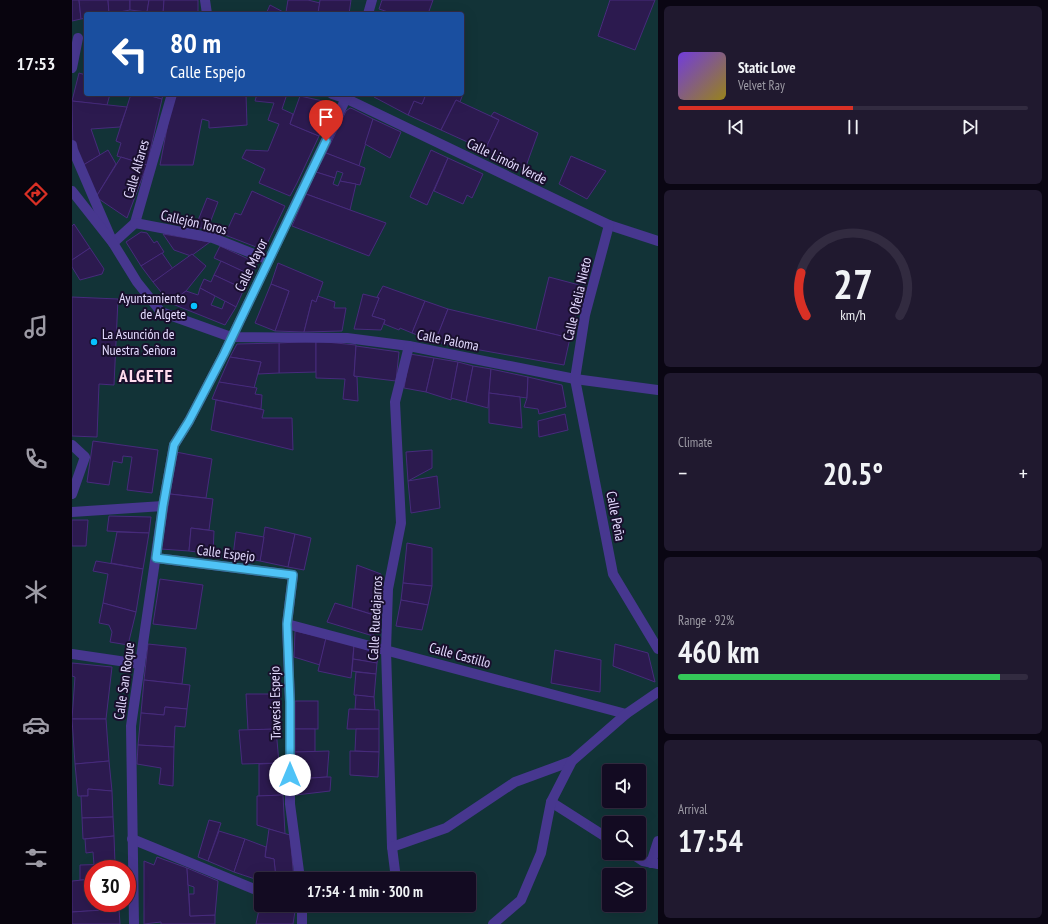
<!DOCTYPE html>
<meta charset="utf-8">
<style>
body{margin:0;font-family:"PT Sans Narrow",sans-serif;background:#20192f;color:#f1f3f6;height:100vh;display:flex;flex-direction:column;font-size:15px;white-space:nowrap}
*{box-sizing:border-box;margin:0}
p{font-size:13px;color:#9d9ba5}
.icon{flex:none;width:22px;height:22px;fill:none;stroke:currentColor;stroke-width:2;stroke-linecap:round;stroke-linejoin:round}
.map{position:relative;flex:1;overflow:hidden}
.panel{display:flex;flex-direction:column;gap:6px;padding:6px;background:#0a0613;width:390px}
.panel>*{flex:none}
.guide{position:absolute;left:12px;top:12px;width:380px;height:84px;border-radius:4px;box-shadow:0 4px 16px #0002,0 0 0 1px #322b40;background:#1a4fa0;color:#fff;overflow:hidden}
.buttons{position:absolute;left:530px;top:764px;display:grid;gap:8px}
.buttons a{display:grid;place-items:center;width:44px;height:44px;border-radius:4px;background:#130b22;box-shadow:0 4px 16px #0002,0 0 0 1px #322b40;font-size:20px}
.speed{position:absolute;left:12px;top:860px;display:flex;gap:8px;font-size:20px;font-weight:700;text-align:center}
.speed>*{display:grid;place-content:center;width:52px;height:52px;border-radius:50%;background:#130b22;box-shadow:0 4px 16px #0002,0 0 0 1px #322b40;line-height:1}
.speed .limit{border:6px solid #d22;background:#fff;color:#111}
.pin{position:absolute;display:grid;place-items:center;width:34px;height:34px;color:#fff;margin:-41px -17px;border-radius:50% 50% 50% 0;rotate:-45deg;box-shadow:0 0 4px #0007}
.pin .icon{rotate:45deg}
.me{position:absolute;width:44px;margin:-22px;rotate:0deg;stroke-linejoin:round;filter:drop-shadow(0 0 3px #0008)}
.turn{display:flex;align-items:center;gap:14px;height:84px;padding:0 20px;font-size:18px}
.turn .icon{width:52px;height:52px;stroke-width:2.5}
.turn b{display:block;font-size:28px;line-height:34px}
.big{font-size:30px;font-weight:600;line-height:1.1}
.panel .tile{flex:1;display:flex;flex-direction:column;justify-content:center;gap:6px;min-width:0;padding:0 14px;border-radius:6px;background:#20192f}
.panel .dial{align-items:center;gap:0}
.dial svg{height:104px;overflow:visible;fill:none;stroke:#322b40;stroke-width:7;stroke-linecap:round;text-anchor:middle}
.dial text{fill:#f1f3f6;stroke:none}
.song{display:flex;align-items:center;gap:12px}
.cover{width:48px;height:48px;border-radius:6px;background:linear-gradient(135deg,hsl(260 70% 55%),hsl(50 70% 35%))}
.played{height:4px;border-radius:2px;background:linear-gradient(90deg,#d93025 50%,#322b40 50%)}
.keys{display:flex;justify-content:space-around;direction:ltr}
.heat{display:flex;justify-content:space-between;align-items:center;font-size:22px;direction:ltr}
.charge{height:6px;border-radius:3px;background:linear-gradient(90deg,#34c759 92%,#322b40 0)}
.trip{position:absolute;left:182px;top:872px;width:222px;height:40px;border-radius:4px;background:#130b22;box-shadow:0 4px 16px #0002,0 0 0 1px #322b40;font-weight:600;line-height:40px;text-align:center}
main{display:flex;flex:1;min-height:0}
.dock{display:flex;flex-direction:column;width:72px;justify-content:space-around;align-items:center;background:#08040e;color:#9d9ba5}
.dock .icon{width:28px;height:28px}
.dock .current{color:#d93025}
.dock b{font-size:18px;color:#f1f3f6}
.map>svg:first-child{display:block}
.green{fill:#123337;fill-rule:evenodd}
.building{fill:#2c1a4f;stroke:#472b7c}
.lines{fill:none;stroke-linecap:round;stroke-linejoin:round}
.minor{stroke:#47378f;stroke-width:10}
.tertiary{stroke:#47378f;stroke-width:10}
.route-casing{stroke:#337fa1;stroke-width:10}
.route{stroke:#4fc3f7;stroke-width:7}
.poi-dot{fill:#07c2ff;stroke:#190f2d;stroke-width:1.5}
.labels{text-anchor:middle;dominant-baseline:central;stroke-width:4;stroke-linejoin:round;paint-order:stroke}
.street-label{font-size:14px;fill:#e4dbff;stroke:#190f2d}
.poi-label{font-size:14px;fill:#e4dbff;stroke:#190f2d;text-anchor:end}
.district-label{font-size:18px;font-weight:bold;letter-spacing:1px;fill:#fde;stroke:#190f2d}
</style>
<main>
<nav class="dock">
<b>17:53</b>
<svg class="icon current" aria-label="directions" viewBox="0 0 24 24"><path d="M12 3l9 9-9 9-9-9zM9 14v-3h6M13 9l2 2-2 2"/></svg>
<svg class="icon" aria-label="music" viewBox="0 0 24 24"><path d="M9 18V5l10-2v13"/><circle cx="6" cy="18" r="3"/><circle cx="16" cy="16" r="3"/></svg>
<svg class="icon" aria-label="phone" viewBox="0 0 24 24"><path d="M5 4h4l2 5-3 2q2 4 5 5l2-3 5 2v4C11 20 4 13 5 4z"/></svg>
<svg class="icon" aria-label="climate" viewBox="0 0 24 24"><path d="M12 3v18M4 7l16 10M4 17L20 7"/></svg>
<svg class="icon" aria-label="car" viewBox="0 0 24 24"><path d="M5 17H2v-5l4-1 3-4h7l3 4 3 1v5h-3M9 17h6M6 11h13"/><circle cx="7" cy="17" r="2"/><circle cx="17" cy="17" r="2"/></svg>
<svg class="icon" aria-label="filters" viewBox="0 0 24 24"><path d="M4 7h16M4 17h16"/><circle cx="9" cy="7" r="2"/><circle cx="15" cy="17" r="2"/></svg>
</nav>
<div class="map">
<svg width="586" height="924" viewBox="0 0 586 924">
<rect width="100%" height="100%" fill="#190f2d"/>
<path class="green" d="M0 0H586V924H0ZM14 14H390V94H14ZM537 771H567V801H537ZM537 823H567V853H537ZM21 869H55V903H21ZM537 875H567V905H537ZM189 879H397V905H189Z"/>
<g class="building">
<path d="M0 0H7L9 19 0 21Z"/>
<path d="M7 0H36L37 14H14V18L9 19Z"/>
<path d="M36 0H58V10L37 14Z"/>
<path d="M58 0H77L75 12 58 10Z"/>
<path d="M77 0H92L91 14 75 12Z"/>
<path d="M92 0H126V14H91Z"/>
<path d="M216 0H236L248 3 246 13 248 14H220L214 12Z"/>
<path d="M248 0H279L277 14 246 13Z"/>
<path d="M310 0H361L356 14H322L307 9Z"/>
<path d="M538 0H583L563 50 526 36Z"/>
<path d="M198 5 215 14H194Z"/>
<path d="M7 73 14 75V94H38L35 105 0 101Z"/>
<path d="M390 90 392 91 388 102 384 100 369 130 336 115 342 101 350 104 354 94H390Z"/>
<path d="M59 94H72L90 99 75 165 45 156 49 143 44 141Z"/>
<path d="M72 94H91L90 99Z"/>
<path d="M105 94H174L175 125 137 128V121L130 119 121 165H88L99 107Z"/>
<path d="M185 94H215L210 109 221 114 218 124 247 136 225 183 218 196 187 183 193 169 170 158 174 150 196 151 207 124 196 120 202 103 183 101Z"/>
<path d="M304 94H354L350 104 342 101 336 115 302 97Z"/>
<path d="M228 96 260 103 247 136 218 124Z"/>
<path d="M384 100 427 120 413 150 369 130Z"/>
<path d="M0 101 55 107 48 127 19 129 28 155 8 167 1 153Z"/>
<path d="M278 108 281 109 301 119 287 166 254 153 274 111Z"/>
<path d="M422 112 466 133 453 169 413 150 427 120 419 116Z"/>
<path d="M301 119 329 132 318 158 293 144Z"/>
<path d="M36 150 44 164 24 197 8 167Z"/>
<path d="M359 150 376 158 355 205 338 197Z"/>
<path d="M254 153 293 168 288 185 268 181 271 173 265 171 263 178 244 172Z"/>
<path d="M499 156 534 171 515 199 487 184Z"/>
<path d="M49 157 75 165 55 218 24 197Z"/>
<path d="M376 158 411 174 400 198 395 195 391 204 362 191Z"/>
<path d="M244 172 263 178 261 184 266 186 268 181 284 184 278 210 234 194Z"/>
<path d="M180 191 213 206 192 250 153 235 163 213 169 215Z"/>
<path d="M234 194 314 223 297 256 220 226Z"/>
<path d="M135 198 146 202 136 228H123Z"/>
<path d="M2 224 18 248 0 260V226Z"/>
<path d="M69 232 75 233 82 243 85 241 92 252 69 266 54 242Z"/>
<path d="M91 234 138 242 119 256 102 250Z"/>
<path d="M148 246 185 263 179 275 142 258Z"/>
<path d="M18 248 32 269 30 274 8 280 0 267V260Z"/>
<path d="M90 253 101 269 81 282 69 266Z"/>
<path d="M120 254 134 266 114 291 98 303 81 282Z"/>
<path d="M149 261 179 275 172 289 142 275Z"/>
<path d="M206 263 251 282 244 302 240 300 232 332 203 331 217 291 199 284Z"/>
<path d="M142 275 172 289 164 307 128 288 132 279 139 282Z"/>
<path d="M477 277 511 286 498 338 464 330Z"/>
<path d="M199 284 217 291 203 331 183 323Z"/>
<path d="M311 286 353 301 340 333 328 328 327 330 312 324 313 320 300 316 307 298 305 297Z"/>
<path d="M128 288 143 296 139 305 150 309 153 301 164 307 153 325 98 303 114 291 126 295Z"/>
<path d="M291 294 307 298 300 316 313 320 309 330 282 329Z"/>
<path d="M246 296 263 302 262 308H274L270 331 232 332 240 300 244 302Z"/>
<path d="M0 297 46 299 42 385 27 384 25 437 0 436Z"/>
<path d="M353 301 376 309 363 342 340 333Z"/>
<path d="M376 309 498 338 492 365 363 342Z"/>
<path d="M244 341V372L207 373V343Z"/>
<path d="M244 341 284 345 282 376 285 377 286 401 271 399 273 379 244 378Z"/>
<path d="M207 343V373L186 374 189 362 158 357 165 344Z"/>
<path d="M284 346 327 352 324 381 282 376Z"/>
<path d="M338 354 362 358 354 392 332 388Z"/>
<path d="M158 357 189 362 182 388 147 382Z"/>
<path d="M362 358 386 362 379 400 354 392Z"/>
<path d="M386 362 401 366 394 402 379 398Z"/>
<path d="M401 366 419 369 416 408 394 402Z"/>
<path d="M419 369 456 377 455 398 417 393Z"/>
<path d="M456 377 490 385 494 407 467 414 466 409 452 407 455 398Z"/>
<path d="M147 382 185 388 183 394 190 395 189 409 140 399Z"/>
<path d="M417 393 448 397 450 428 417 423Z"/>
<path d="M144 400 192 410 190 418H220L221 450 139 430Z"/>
<path d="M493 414 496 430 467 437 466 421Z"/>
<path d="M21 441 86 450 80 493 55 490 60 457 51 456 50 463 41 461 37 485 15 482Z"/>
<path d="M360 450V468L336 481 334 452Z"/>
<path d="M104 452 140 459 134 498 98 494Z"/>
<path d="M365 476 368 508 339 513 336 481Z"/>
<path d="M98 494 141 499 137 530 119 528 117 551 89 549Z"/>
<path d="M37 516 79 517 77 533 35 531Z"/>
<path d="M0 520H16L14 546H0Z"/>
<path d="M193 527 223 534 216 567 188 561Z"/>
<path d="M119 528 142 531 141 554 117 551Z"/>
<path d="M45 532 77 533 71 569 39 563Z"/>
<path d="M164 532 192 537 188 561 161 556Z"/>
<path d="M223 534 239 538 232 570 216 567Z"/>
<path d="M335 543 360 548V586L331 583Z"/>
<path d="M24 561 71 569 64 612 31 603 36 574 21 571Z"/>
<path d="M285 565 309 574 305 616 280 608Z"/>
<path d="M88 579 131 585 124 629 81 624Z"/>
<path d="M331 583 360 586 356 605 329 600Z"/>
<path d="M329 600 356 605 350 630 324 626Z"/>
<path d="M31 603 64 612 56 645 38 642 40 632 37 625 27 623Z"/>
<path d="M263 603 305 616 301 636 255 622Z"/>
<path d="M223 631 254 638 248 665 222 657Z"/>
<path d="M254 638 282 645 279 678 246 671Z"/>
<path d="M76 644 114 648 110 684 72 680Z"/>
<path d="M543 644 576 653 583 682 541 666Z"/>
<path d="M282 645 307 654 305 663 281 659Z"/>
<path d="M483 650 529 660 528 692 479 683Z"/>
<path d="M281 659 305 663 304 674 280 671Z"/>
<path d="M0 663 40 667 34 719H0L3 677 0 676Z"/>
<path d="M284 672 304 674 302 697 282 695Z"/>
<path d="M72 680 118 685 115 709 93 707 92 715 69 713Z"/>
<path d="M174 694H207V729L176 730Z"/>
<path d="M284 695 302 697 303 710 283 709Z"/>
<rect x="223" y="701" width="23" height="28"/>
<path d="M93 707 115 709 113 727 103 726 102 747 66 745 69 713 92 715Z"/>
<path d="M277 709 307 710V729H275Z"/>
<path d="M0 719H34L37 761 3 764Z"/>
<path d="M204 729 207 763 170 764 167 730Z"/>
<rect x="223" y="729" width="20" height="23"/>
<path d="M284 729H307V752L283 751Z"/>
<path d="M66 745 102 747 101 786 87 784 89 768 65 764Z"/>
<path d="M257 751 255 777 224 779 223 752Z"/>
<path d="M278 751 307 752 306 777 278 775Z"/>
<path d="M37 761 40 791 16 789V796H6L3 764Z"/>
<path d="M207 763H210L211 795 187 796V764Z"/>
<path d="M255 777H259L258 791 224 795V779Z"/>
<path d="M16 789 40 791 41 817 10 818 9 796H16Z"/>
<path d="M211 795 213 834 185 825V796Z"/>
<path d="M41 817 42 836 11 839 10 818Z"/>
<path d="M137 820 149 823 136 861 126 857Z"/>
<path d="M197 829 218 835 222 879H204L202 859 193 857Z"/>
<path d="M147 831 173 839 162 872 136 861Z"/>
<path d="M42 836 43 864 22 865 21 852 14 853 13 839Z"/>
<path d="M173 839 194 847 193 857 202 859 204 879H189V881L162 872Z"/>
<path d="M85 857 115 868 118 916 143 915V924H89V922L72 924V861L82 865Z"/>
<path d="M43 864V869H21V879L8 880V865Z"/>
<path d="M115 868 146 881 143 915 118 916 117 894H122V887L116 885Z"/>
<path d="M21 879V903H47V909L0 912V881Z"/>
<path d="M189 900V905H224L221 924H184Z"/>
<path d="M47 909 48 924H0V912Z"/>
</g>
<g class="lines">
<g class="minor">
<path d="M133 0 135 14"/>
<path d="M0 68 6 38"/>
<path d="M260 94 275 99 537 225 586 241"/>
<path d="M0 145 1 150 41 243 63 223 100 94"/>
<path d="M0 191 41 243 65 282 89 312 159 337 275 338 337 346 503 379 586 390"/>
<path d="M63 223 141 238 197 260"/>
<path d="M537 225 513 315 503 379 541 574 586 649"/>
<path d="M0 445 13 457 0 494"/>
<path d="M0 512 91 506"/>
<path d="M84 558 221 575 215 624 218 702V804L228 879"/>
<path d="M215 624 554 714"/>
<path d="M0 654 68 664"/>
<path d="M479 802 537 839"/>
<path d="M60 839 182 889H189"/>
<path d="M320 847 314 650 316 589 329 523 323 402 337 346"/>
<path d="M559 853 571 861 586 864"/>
<path d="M579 863 586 841"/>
<path d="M324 879 320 847 374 828 443 782 500 761"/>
<path d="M230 924V905"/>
<path d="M421 924 449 900 469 853 479 802 500 761 554 714 586 692"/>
</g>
<g class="tertiary">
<path d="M296 14 300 0"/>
<path d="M62 924 59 726 91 506 102 445 117 421 152 354 276 94"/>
</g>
</g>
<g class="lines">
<g class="route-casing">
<path id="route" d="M218 775V702L215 624 221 575 84 558 91 506 102 445 117 421 152 354 254 141"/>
</g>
<use href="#route" class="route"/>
</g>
<g class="poi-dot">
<circle cx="122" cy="306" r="4"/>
<circle cx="22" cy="342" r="4"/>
</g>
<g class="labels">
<g class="street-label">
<text transform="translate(435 161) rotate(26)">Calle Limón Verde</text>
<text transform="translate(64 169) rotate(-74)">Calle Alfares</text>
<text transform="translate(122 222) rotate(13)">Callejón Toros</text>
<text transform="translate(179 265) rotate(-64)">Calle Mayor</text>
<text transform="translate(505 299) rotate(-77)">Calle Ofelia Nieto</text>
<text transform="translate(376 340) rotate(11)">Calle Paloma</text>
<text transform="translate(544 516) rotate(79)">Calle Peña</text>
<text transform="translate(154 553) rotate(7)">Calle Espejo</text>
<text transform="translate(303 618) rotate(-87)">Calle Ruedajarros</text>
<text transform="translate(388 655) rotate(15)">Calle Castillo</text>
<text transform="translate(52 681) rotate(-82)">Calle San Roque</text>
<text transform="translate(203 703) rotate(-91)">Travesía Espejo</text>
</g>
<g class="poi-label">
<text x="114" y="298">Ayuntamiento<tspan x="114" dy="16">de Algete</tspan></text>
<text x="30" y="334" text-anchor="start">La Asunción de<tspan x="30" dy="16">Nuestra Señora</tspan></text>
</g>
<g class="district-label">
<text x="74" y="375">ALGETE</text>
</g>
</g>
</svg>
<div class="buttons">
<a><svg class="icon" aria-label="sound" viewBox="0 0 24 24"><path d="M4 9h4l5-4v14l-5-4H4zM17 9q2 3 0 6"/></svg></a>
<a><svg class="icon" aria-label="search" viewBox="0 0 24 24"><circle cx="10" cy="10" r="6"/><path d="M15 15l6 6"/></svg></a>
<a><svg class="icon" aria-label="layers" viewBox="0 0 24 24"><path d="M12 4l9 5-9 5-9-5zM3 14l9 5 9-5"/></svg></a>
</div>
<div class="speed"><div class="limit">30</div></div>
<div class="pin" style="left:254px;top:141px;background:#d93025"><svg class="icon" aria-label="arrive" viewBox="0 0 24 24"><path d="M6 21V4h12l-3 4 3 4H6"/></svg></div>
<svg class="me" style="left:218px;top:775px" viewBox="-20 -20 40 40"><circle r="19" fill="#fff"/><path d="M0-13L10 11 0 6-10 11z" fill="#4fc3f7"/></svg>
<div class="trip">17:54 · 1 min · 300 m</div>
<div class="guide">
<div class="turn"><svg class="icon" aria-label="left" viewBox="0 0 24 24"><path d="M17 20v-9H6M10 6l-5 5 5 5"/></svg><div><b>80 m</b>Calle Espejo</div></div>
</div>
</div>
<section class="panel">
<div class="tile">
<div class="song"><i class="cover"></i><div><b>Static Love</b><p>Velvet Ray</p></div></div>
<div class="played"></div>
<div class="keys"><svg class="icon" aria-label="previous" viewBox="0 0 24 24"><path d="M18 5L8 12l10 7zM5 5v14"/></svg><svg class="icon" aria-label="pause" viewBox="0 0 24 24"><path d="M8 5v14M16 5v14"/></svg><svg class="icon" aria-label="next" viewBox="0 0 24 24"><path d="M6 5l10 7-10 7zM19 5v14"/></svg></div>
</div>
<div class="tile dial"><svg viewBox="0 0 100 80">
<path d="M14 69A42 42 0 1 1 86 69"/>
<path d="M14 69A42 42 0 0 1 10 36" stroke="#d93025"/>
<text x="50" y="56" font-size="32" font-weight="700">27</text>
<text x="50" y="72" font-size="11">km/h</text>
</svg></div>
<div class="tile"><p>Climate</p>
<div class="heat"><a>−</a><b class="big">20.5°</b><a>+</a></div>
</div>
<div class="tile"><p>Range · 92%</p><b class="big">460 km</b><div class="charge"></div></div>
<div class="tile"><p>Arrival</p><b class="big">17:54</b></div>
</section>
</main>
